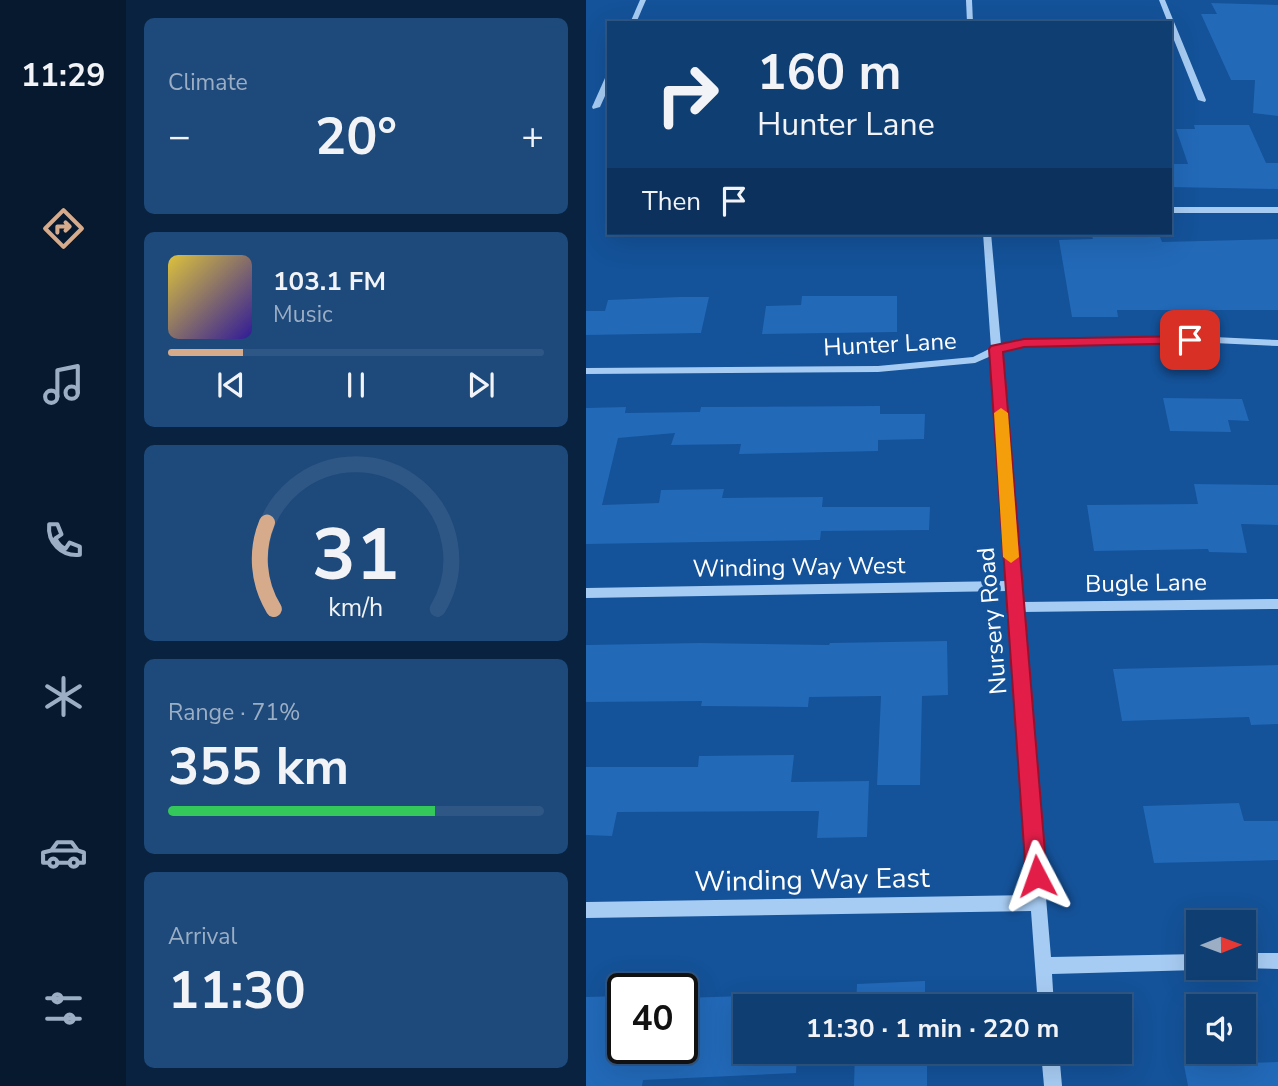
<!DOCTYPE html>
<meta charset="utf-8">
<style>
body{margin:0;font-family:"Nunito Sans",sans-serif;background:#1d497b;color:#f1f3f6;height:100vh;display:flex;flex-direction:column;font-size:26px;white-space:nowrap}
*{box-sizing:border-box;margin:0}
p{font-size:23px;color:#9baec4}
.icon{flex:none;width:38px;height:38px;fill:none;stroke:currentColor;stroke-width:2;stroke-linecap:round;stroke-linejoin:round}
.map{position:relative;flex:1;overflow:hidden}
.panel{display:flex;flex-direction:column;gap:18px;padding:18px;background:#08223f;width:460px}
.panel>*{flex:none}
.top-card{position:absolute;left:21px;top:21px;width:565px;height:214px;border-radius:0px;box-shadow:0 7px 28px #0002,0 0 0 2px #2f5785;background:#0f3e73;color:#f1f3f6;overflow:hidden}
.needle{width:46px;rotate:89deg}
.controls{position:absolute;left:600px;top:910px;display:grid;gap:14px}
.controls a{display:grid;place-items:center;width:70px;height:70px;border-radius:0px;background:#0f3e73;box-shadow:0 7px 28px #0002,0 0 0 2px #2f5785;font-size:35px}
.speed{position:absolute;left:21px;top:973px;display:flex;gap:14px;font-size:35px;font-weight:700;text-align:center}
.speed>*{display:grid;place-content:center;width:91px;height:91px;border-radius:50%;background:#0f3e73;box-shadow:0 7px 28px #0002,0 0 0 2px #2f5785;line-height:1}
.speed .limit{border:4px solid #111;border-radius:10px;background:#fff;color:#111}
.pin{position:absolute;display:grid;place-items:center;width:60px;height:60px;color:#fff;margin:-30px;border-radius:14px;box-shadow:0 4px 10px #0006}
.me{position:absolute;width:77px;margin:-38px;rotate:356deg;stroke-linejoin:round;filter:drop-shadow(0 0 5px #0008)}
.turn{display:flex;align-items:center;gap:24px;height:147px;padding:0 35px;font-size:32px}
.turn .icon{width:91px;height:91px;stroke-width:2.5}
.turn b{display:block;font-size:49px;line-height:60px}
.then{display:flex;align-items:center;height:66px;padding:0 35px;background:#0003;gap:14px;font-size:26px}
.big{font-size:52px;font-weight:700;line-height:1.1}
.panel .tile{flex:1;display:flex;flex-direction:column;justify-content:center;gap:10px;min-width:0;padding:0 24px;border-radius:10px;background:#1d497b}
.panel .dial{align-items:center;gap:0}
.dial svg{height:182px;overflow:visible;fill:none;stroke:#2f5785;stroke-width:7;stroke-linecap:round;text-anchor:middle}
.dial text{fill:#f1f3f6;stroke:none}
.song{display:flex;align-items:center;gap:21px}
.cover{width:84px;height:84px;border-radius:10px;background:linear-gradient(135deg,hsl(50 70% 55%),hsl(250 70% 35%))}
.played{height:7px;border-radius:4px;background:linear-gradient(90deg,#d6ab8b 20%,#2f5785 20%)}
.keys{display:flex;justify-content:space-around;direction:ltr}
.heat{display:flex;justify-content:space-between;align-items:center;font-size:38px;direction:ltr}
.charge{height:10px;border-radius:5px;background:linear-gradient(90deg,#34c759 71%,#2f5785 0)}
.trip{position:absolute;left:147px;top:994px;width:399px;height:70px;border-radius:0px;background:#0f3e73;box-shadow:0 7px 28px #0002,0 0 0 2px #2f5785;font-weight:700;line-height:70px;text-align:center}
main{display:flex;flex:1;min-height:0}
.tabs{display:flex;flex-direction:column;width:126px;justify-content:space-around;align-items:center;background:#06192e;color:#9baec4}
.tabs .icon{width:49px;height:49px}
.tabs .active{color:#d6ab8b}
.tabs b{font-size:32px;color:#f1f3f6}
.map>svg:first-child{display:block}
.building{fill:#2269b8}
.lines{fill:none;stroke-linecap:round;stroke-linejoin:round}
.minor{fill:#a7ccf3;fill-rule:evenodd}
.route{fill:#e11d48;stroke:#92132f;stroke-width:2}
.slow{fill:#f59e0b}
.labels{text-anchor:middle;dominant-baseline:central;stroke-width:7;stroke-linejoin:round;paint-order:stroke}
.street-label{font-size:24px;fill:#fff;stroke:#145299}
.near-street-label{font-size:28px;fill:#fff;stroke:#145299}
</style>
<main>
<nav class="tabs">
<b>11:29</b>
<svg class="icon active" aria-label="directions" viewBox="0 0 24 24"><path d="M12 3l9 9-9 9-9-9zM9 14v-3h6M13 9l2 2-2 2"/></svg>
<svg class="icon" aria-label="music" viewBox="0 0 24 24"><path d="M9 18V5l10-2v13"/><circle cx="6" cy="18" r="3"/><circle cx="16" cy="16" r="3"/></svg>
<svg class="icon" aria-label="phone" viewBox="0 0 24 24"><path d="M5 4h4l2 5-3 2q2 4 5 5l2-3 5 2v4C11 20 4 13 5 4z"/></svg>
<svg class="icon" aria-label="climate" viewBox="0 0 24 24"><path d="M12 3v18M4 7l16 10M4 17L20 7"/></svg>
<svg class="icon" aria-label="car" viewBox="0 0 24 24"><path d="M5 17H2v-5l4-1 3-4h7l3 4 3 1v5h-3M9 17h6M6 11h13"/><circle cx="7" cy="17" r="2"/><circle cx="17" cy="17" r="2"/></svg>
<svg class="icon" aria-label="filters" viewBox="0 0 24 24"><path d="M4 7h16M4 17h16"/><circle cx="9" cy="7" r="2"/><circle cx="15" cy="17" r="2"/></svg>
</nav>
<section class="panel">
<div class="tile"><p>Climate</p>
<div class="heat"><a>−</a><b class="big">20°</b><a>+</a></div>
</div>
<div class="tile">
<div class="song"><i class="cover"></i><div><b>103.1 FM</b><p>Music</p></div></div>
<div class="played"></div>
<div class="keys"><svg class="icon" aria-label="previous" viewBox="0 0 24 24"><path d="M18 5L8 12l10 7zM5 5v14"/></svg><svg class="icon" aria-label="pause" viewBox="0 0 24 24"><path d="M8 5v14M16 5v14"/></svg><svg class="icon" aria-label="next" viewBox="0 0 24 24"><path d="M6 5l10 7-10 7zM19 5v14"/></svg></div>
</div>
<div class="tile dial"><svg viewBox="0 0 100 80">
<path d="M14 69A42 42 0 1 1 86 69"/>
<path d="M14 69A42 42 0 0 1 11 31" stroke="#d6ab8b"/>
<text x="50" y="56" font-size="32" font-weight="700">31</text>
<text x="50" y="72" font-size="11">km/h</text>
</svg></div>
<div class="tile"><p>Range · 71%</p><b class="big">355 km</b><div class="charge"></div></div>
<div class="tile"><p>Arrival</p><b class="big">11:30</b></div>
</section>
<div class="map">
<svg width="692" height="1086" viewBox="0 0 692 1086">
<rect width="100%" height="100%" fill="#145299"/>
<g class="building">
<path d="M625 3 692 5V116L667 113 669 80H645L615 14H631Z"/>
<path d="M608 125H663L680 163H692V189L584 187V164H602L590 129H609Z"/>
<path d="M506 236 574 237 576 242 692 239V310H531L532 317H486L473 240 507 239Z"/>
<path d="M216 296H311V332L176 334 180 306 215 305Z"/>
<path d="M93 297H123L115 333 0 335V311H19L22 300Z"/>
<path d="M577 398 656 399 663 421 642 420 645 432 584 431Z"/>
<path d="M294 406V414H339L338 439 292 440V451L153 454 155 444 85 445 89 433 32 438 16 505 73 503 75 490 138 489 136 498 237 497 236 507H344L343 530 235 531 234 540 0 544V408L40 407 39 413 114 412 115 407Z"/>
<path d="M608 484 692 485V525L655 524 661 553 623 552 622 549 508 551 501 505 612 504Z"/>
<path d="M361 641 362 695 336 696 334 785H291L295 696 223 697 222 707 115 706 116 701 0 702V645L114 643 243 645 244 643Z"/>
<path d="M692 665V724L665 725 663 717 536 721 527 669Z"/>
<path d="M208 755 205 782 283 781 281 837 231 838 233 811 31 812 26 836 0 835V767H112L113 756Z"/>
<path d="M653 803 658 821H692V860L568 863 557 806Z"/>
<path d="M339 981V1006H270L271 984Z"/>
<path d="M37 996V1048H96V998L159 996V1052H211L210 1073 57 1080 56 1086H0V997Z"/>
<path d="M269 1052H341V1086H268Z"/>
<path d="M692 1062V1086H602L598 1065Z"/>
</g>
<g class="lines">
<g class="minor">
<path d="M54 0H60L50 23H44Z"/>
<path d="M380 0H386L387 23H381Z"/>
<path d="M573 0H579L620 100 619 102 612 100 584 30V23H582Z"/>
<path d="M23 76V87L14 107 7 109 6 107 19 78Z"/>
<rect x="584" y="207" width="108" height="6"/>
<path d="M397 233H405L415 345 438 340 628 337 692 340V346L628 343 438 346 415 351 436 602 692 599V609L436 612 465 957 612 954V968H618L612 970 466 974 468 1006H452L445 911 0 918V902L444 895 422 591 0 598V588L421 581 405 356 389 363 292 372 0 374V368L292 366 387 357 405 348Z"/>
<path d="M658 953H692V969L654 968H658Z"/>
<path d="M455 1052H473L476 1086H458Z"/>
</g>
</g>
<path class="route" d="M604 336 610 340 609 343 438 347 417 352 461 876 458 883 451 885 443 883 440 876 403 349 405 346 438 339Z"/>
<path class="slow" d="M415 408 422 413 433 557 425 563 417 557 408 413Z"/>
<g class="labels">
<g class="street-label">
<text transform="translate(304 344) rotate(-3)">Hunter Lane</text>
<text transform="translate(213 567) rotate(-1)">Winding Way West</text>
<text transform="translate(560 583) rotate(-1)">Bugle Lane</text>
<text transform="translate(406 621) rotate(-95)">Nursery Road</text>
</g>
<g class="near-street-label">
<text transform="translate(226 880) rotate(-1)">Winding Way East</text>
</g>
</g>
</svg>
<div class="controls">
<a><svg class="needle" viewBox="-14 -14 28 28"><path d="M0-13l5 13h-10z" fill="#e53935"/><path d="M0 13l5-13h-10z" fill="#9baec4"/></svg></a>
<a><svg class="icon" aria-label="sound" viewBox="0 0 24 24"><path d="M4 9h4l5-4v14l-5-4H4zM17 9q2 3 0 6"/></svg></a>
</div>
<div class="speed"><div class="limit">40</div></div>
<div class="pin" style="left:604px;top:340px;background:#d93025"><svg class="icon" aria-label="arrive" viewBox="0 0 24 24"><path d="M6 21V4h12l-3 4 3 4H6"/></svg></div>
<svg class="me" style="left:451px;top:876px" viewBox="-20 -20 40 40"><path d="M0-17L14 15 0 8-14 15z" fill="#e11d48" stroke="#fff" stroke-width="4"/></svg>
<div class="trip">11:30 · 1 min · 220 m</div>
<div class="top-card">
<div class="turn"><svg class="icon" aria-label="right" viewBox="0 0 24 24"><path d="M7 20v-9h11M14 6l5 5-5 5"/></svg><div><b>160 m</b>Hunter Lane</div></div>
<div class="then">Then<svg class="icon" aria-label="arrive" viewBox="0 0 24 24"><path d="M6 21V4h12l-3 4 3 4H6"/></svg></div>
</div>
</div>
</main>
